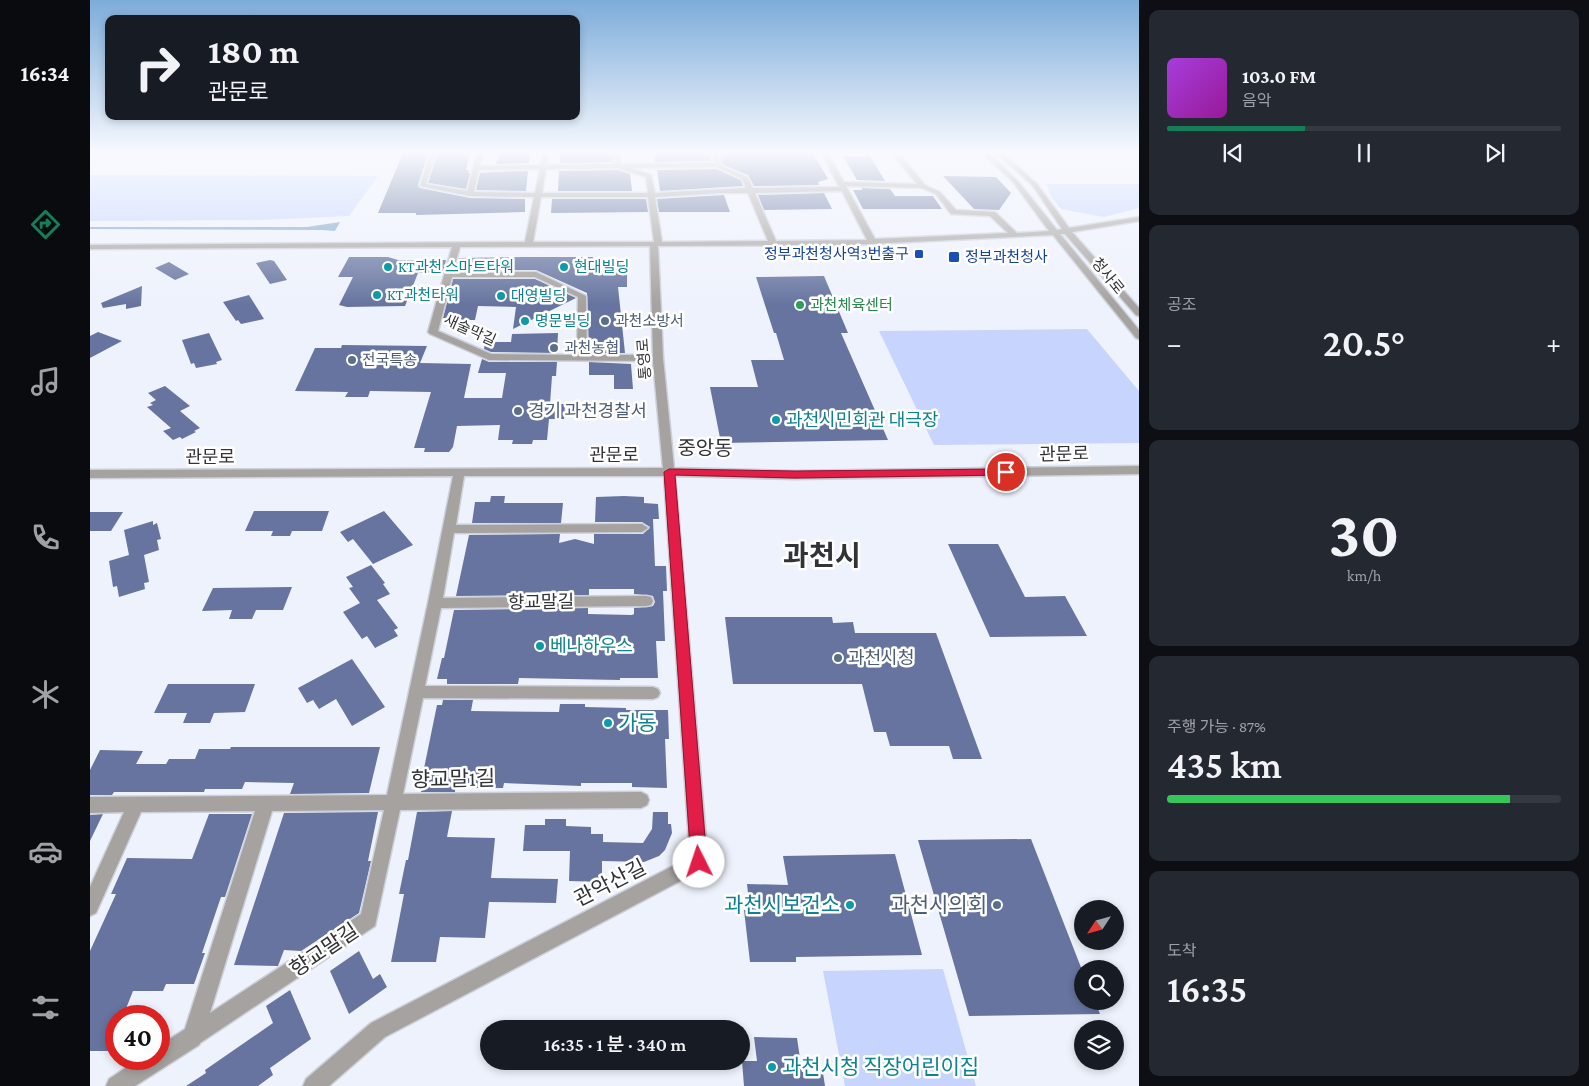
<!DOCTYPE html>
<html lang="ko">
<meta charset="utf-8">
<style>
body{margin:0;font-family:"Crimson Pro","Noto Sans KR",serif;background:#242831;color:#f1f3f6;height:100vh;display:flex;flex-direction:column;font-size:19px;white-space:nowrap}
*{box-sizing:border-box;margin:0}
p{font-size:16px;color:#9ea1a6}
.icon{flex:none;width:28px;height:28px;fill:none;stroke:currentColor;stroke-width:2;stroke-linecap:round;stroke-linejoin:round}
.map{position:relative;flex:1;overflow:hidden}
.panel{display:flex;flex-direction:column;gap:10px;padding:10px;background:#0d0f14;width:450px}
.panel>*{flex:none}
.top-card{position:absolute;left:15px;top:15px;width:475px;height:105px;border-radius:10px;box-shadow:0 2px 8px #0003;background:#171b24;color:#f1f3f6;overflow:hidden}
.needle{width:32px;rotate:234deg}
.controls{position:absolute;left:984px;top:900px;display:grid;gap:10px}
.controls a{display:grid;place-items:center;width:50px;height:50px;border-radius:50%;background:#171b24;box-shadow:0 2px 8px #0003;font-size:25px}
.speed{position:absolute;left:15px;top:1005px;display:flex;gap:10px;font-size:25px;font-weight:700;text-align:center}
.speed>*{display:grid;place-content:center;width:65px;height:65px;border-radius:50%;background:#171b24;box-shadow:0 2px 8px #0003;line-height:1}
.speed .limit{border:8px solid #d22;background:#fff;color:#111}
.pin{position:absolute;display:grid;place-items:center;width:42px;height:42px;color:#fff;margin:-21px;border:2px solid #fff;border-radius:50%;box-shadow:0 1px 5px #0007}
.me{position:absolute;width:55px;margin:-28px;rotate:356deg;stroke-linejoin:round;filter:drop-shadow(0 0 4px #0008)}
.turn{display:flex;align-items:center;gap:18px;height:105px;padding:0 20px;font-size:22px}
.turn .icon{width:65px;height:65px;stroke-width:2.5}
.turn b{display:block;font-size:35px;line-height:42px}
.big{font-size:38px;font-weight:600;line-height:1.1}
.panel .card{flex:1;display:flex;flex-direction:column;justify-content:center;gap:8px;min-width:0;padding:0 18px;border-radius:10px;background:#242831}
.panel .dial{align-items:center;gap:0}
.dial b{font-size:65px;line-height:1}
.song{display:flex;align-items:center;gap:15px}
.cover{width:60px;height:60px;border-radius:8px;background:linear-gradient(135deg,hsl(280 70% 55%),hsl(300 70% 35%))}
.played{height:5px;border-radius:2px;background:linear-gradient(90deg,#157d57 35%,#363941 35%)}
.keys{display:flex;justify-content:space-around;direction:ltr}
.heat{display:flex;justify-content:space-between;align-items:center;font-size:28px;direction:ltr}
.charge{height:8px;border-radius:4px;background:linear-gradient(90deg,#34c759 87%,#363941 0)}
.trip{position:absolute;left:390px;top:1020px;width:270px;height:50px;border-radius:25px;background:#171b24;box-shadow:0 2px 8px #0003;font-weight:600;line-height:50px;text-align:center}
main{display:flex;flex:1;min-height:0}
.tab-bar{display:flex;flex-direction:column;width:90px;justify-content:space-around;align-items:center;background:#090b0e;color:#9ea1a6}
.tab-bar .icon{width:35px;height:35px}
.tab-bar .current{color:#157d57}
.tab-bar b{font-size:22px;color:#f1f3f6}
.map>svg:first-child{display:block}
.green{fill:#c7d5fe}
.water{fill:#7ca0c5}
.building{fill:#66749f}
.lines{fill:none;stroke-linecap:round;stroke-linejoin:round}
.minor-casing{stroke:#ccd0d9;stroke-width:3}
.minor{fill:#a6a29f;fill-rule:evenodd}
.route{fill:#e11d48;stroke:#92132f}
.transit-dot{fill:#1a4fb4;stroke:#fff;stroke-width:2}
.culture-dot{fill:#0f9aa8;stroke:#fff;stroke-width:2}
.leisure-dot{fill:#2e9e5b;stroke:#fff;stroke-width:2}
.service-dot{fill:#5c6f8a;stroke:#fff;stroke-width:2}
.labels{text-anchor:middle;dominant-baseline:central;stroke-width:5;stroke-linejoin:round;paint-order:stroke}
.far-transit-label{font-size:15px;fill:#164399;stroke:#fff;text-anchor:end}
.far-culture-label{font-size:15px;fill:#0d838f;stroke:#fff;text-anchor:start}
.far-street-label{font-size:15px;fill:#323337;stroke:#fff}
.far-leisure-label{font-size:15px;fill:#27864d;stroke:#fff;text-anchor:start}
.far-service-label{font-size:15px;fill:#4e5e75;stroke:#fff;text-anchor:start}
.service-label{font-size:18px;fill:#4e5e75;stroke:#fff;text-anchor:start}
.culture-label{font-size:18px;fill:#0d838f;stroke:#fff;text-anchor:start}
.street-label{font-size:18px;fill:#323337;stroke:#fff}
.quarter-label{font-size:20px;fill:#323337;stroke:#fff}
.near-culture-label{font-size:21px;fill:#0d838f;stroke:#fff;text-anchor:start}
.near-street-label{font-size:21px;fill:#323337;stroke:#fff}
.near-service-label{font-size:21px;fill:#4e5e75;stroke:#fff;text-anchor:end}
.town-label{font-size:28px;font-weight:bold;fill:#323337;stroke:#fff}
</style>
<main>
<nav class="tab-bar">
<b>16:34</b>
<svg class="icon current" aria-label="directions" viewBox="0 0 24 24"><path d="M12 3l9 9-9 9-9-9zM9 14v-3h6M13 9l2 2-2 2"/></svg>
<svg class="icon" aria-label="music" viewBox="0 0 24 24"><path d="M9 18V5l10-2v13"/><circle cx="6" cy="18" r="3"/><circle cx="16" cy="16" r="3"/></svg>
<svg class="icon" aria-label="phone" viewBox="0 0 24 24"><path d="M5 4h4l2 5-3 2q2 4 5 5l2-3 5 2v4C11 20 4 13 5 4z"/></svg>
<svg class="icon" aria-label="climate" viewBox="0 0 24 24"><path d="M12 3v18M4 7l16 10M4 17L20 7"/></svg>
<svg class="icon" aria-label="car" viewBox="0 0 24 24"><path d="M5 17H2v-5l4-1 3-4h7l3 4 3 1v5h-3M9 17h6M6 11h13"/><circle cx="7" cy="17" r="2"/><circle cx="17" cy="17" r="2"/></svg>
<svg class="icon" aria-label="filters" viewBox="0 0 24 24"><path d="M4 7h16M4 17h16"/><circle cx="9" cy="7" r="2"/><circle cx="15" cy="17" r="2"/></svg>
</nav>
<div class="map">
<svg width="1049" height="1086" viewBox="0 0 1049 1086">
<rect width="100%" height="100%" fill="#eef2fc"/>
<g class="green">
<path d="M0 175 288 176 259 216 171 220 0 221Z"/>
<path d="M956 184H1049V208L1014 217 971 209 962 198Z"/>
<path d="M997 329 1049 391V443L844 445 789 331Z"/>
<path d="M853 969 886 1086H755L733 971Z"/>
</g>
<path class="water" d="M250 222 245 231 232 230 0 229V227H217Z"/>
<g class="building">
<path d="M313 153H338L328 185 330 188 380 198 435 199V212L326 215V213H288Z"/>
<path d="M348 153H380L376 170H379L378 173H380L376 189 338 183Z"/>
<path d="M409 153H440L439 163 406 164Z"/>
<path d="M470 153H522L523 162 470 163Z"/>
<path d="M564 153H619L621 161 565 162Z"/>
<path d="M629 153H723L738 179 728 182 729 185 664 186 658 175 633 165Z"/>
<path d="M753 156H780L795 181 767 180Z"/>
<path d="M626 169 651 180 653 186 570 191 567 170Z"/>
<path d="M528 170 540 174 542 191H468L469 171Z"/>
<path d="M405 172 438 171 436 191 386 190 390 173Z"/>
<path d="M853 176 906 177 921 193 909 210 884 209Z"/>
<path d="M772 188 800 189 805 196H843L852 209H773L763 190H772Z"/>
<path d="M734 193 742 209 674 210 668 195Z"/>
<path d="M634 195 640 212H569L567 199Z"/>
<path d="M462 199H556L558 212 461 213Z"/>
<path d="M259 257H298L308 260H356L353 273H328L315 306 257 307 249 305 263 277H248Z"/>
<path d="M433 257H503L501 272H537V287H528L535 353H499L497 293 446 270H365L369 258Z"/>
<path d="M180 260 184 261 197 280 180 284 166 263Z"/>
<path d="M79 262 99 274 85 280 65 268Z"/>
<path d="M734 276 758 333H751L798 440 631 443 620 387H668L661 360H694L686 333H684L666 277Z"/>
<path d="M363 279H445L486 298 423 329 426 307 388 306 385 320H359V318H353Z"/>
<path d="M52 286 51 306 36 309V304L13 308 11 303Z"/>
<path d="M159 295 174 319 151 324 148 320 146 321 133 302Z"/>
<path d="M8 332 32 341 0 358V336Z"/>
<path d="M119 333 132 360 126 362 127 364 106 368 104 363 101 364 92 340Z"/>
<path d="M468 333 467 353 401 352 394 349 395 342H421L422 334Z"/>
<path d="M252 345 337 346 330 363 381 364 374 398H412L416 373H388L392 359 399 362H467L466 376H462L460 404H475L474 419H459L457 440H443L442 444H422L423 440H408L410 425 367 426 363 447 359 452H334L335 448H324L341 392 280 391 278 397H255L258 392 205 391 225 348H251Z"/>
<path d="M499 362 541 364 543 389H524V375H499Z"/>
<path d="M75 386 100 406 90 411 110 428 104 431 106 432 92 439 90 437 83 440 73 431 81 428 57 407 63 405 60 403 66 400 58 393Z"/>
<path d="M401 496H415L414 503H473L471 523H382L385 502H400Z"/>
<path d="M534 496 554 497V503L568 504 569 519H563L565 566H576L577 591H573L575 641H566L568 678H530V680L429 678 428 684H357V679H347L352 658H354L364 610 498 608V614L542 615 544 614V608L563 606 565 602 563 596 544 594V589H499V595L366 596 379 535 470 534 469 543 485 539 504 544V534H553L560 527 552 522H505L506 497Z"/>
<path d="M164 511H239L232 531H202L200 536H181L183 531H155Z"/>
<path d="M294 511 323 545 283 564 263 539 258 542 250 532Z"/>
<path d="M0 512H33L21 531H0Z"/>
<path d="M63 521V525L67 523 71 539 67 540 69 550 54 555 59 582 54 583 55 589 29 597 27 586 23 587 19 561 39 555 34 530Z"/>
<path d="M858 544H908L935 597 975 596 997 636 900 637Z"/>
<path d="M281 565 295 583 293 584 300 594 287 600 308 628 304 630 308 636 285 648 277 636 272 639 253 612 270 603 259 588 263 587 256 577Z"/>
<path d="M202 587 193 610H166L162 619H139L142 610 112 611 123 588Z"/>
<path d="M635 617H742L743 623 763 622 765 633H846L892 759H863L859 746H800L796 732H784L772 684H643Z"/>
<path d="M262 659 295 707 262 726 246 699 229 709 223 700 217 703 208 688Z"/>
<path d="M78 684H165L155 712 124 713 120 723H93L97 713H64Z"/>
<path d="M353 700H383L381 711 469 712 470 704H495V707L536 708V710H578L579 739H575L577 788 542 787V783H491V786L414 783 413 788H365V792H331L332 788H330L347 705H352Z"/>
<path d="M141 747H290L279 793 200 794 204 783 155 782 152 789H115L114 792H24L22 795H0V770L10 750 53 751 46 764H76L79 759H105L109 749H140Z"/>
<path d="M362 811 357 837 405 838 401 878 468 879 466 903 399 902 395 938 350 937 346 962H301L314 894H309L316 860H318L327 812Z"/>
<path d="M288 812 278 861H281L269 913 211 951 194 950 188 966 144 965 194 813Z"/>
<path d="M563 812H578V824H581L582 833 575 850 569 856 554 862 512 861V882L479 881 480 851H433L435 825H455V819H476V826L501 827V834H513V842L553 843 562 829Z"/>
<path d="M13 814 0 841V815Z"/>
<path d="M119 814H162L135 897H131L112 953H115L104 984H76L73 991H43L33 1016H26V1033L19 1051H0V951L26 894H21L37 858 102 859Z"/>
<path d="M941 839 992 970V1001H1005L1010 1014 879 1016 828 840Z"/>
<path d="M805 854 832 955 706 957V962H660L654 910 660 911 657 884 698 885 693 856Z"/>
<path d="M269 951 283 979 290 974 297 987 259 1014 240 971Z"/>
<path d="M200 990 221 1039 180 1068 183 1075 168 1086H96L116 1073 115 1070 183 1023 176 1006Z"/>
<path d="M664 1037 707 1038 712 1072 733 1073 735 1086H654L652 1061H667Z"/>
</g>
<g class="lines">
<g class="minor-casing">
<path id="minor" d="M340 153H346L336 184 377 191 387 153H393L390 166 450 165 453 153H459L457 165 525 164 524 153H530L531 164 624 163 621 153H627L632 166 657 177 663 188 749 187 732 153H738L754 182 827 184 802 153H809L835 185 850 192 866 210 905 212 927 233 959 231 923 182 892 153H899L927 180 967 230 972 229 943 186 906 153H913L947 184 979 228 1049 217V221L982 232 1049 308V316L1046 315 975 234H970L1049 330V339L1046 338 963 235 759 245 568 246 573 358 584 468 705 471 1049 466V474L705 479 585 476 618 862 615 868 295 1037 239 1086H213L216 1079 281 1023 600 857 574 476H374L366 525 552 524 558 528 552 532 364 533 353 598 556 596 561 597 563 601 561 605 556 606 351 608 335 686 563 687 568 689 570 693 568 697 563 699 333 698 313 794 551 792 557 795 559 800 557 805 551 808 310 810 285 926 110 1043 109 1045 45 1086H16L19 1079 49 1059H69V1046L95 1029 165 811 51 812 6 913 0 916V887L34 812 0 813V797L297 795 338 603 363 476 0 478V470L573 468 563 361 399 360 340 334 338 332 362 247 0 249V245L435 242 444 197 380 196 330 186ZM626 167 652 179 656 188 565 193 561 175 541 168ZM528 168 556 177 558 193H452L456 169ZM450 169 445 193 384 192 389 170ZM756 186 832 188 846 194 861 214 900 216 918 233 785 239ZM752 191 777 240 686 241 665 193ZM630 193H658L678 241 572 242 565 197ZM451 197H558L564 242H443ZM560 246 563 355H497L496 296 446 272H363L370 247ZM362 277H445L488 297 487 355 401 354 348 331ZM294 810 271 914 120 1013 182 811Z"/>
</g>
<use href="#minor" class="minor"/>
</g>
<linearGradient id="sky" x2="0" y2="1"><stop stop-color="#7dacda"/><stop offset="0.5" stop-color="#f7f9fe"/><stop offset="1" stop-color="#f7f9fe" stop-opacity="0"/></linearGradient>
<rect width="1049" height="305" fill="url(#sky)"/>
<path class="route" d="M579 469 705 471 916 469 921 472 916 475 705 478 585 475 617 862 614 868 609 870 603 868 601 862 574 472Z"/>
<g class="transit-dot">
<rect x="824" y="249" width="10" height="10" rx="2.5"/>
<rect x="858" y="251" width="12" height="12" rx="2.5"/>
</g>
<g class="culture-dot">
<circle cx="298" cy="267" r="5"/>
<circle cx="474" cy="267" r="5"/>
<circle cx="287" cy="295" r="5"/>
<circle cx="411" cy="296" r="5"/>
<circle cx="435" cy="321" r="5"/>
<circle cx="686" cy="420" r="5"/>
<circle cx="450" cy="646" r="5"/>
<circle cx="518" cy="723" r="5"/>
<circle cx="760" cy="905" r="5"/>
<circle cx="682" cy="1067" r="5"/>
</g>
<circle class="leisure-dot" cx="710" cy="305" r="5"/>
<g class="service-dot">
<circle cx="515" cy="321" r="5"/>
<circle cx="464" cy="348" r="5"/>
<circle cx="262" cy="360" r="5"/>
<circle cx="428" cy="411" r="5"/>
<circle cx="748" cy="658" r="5"/>
<circle cx="907" cy="905" r="5"/>
</g>
<g class="labels">
<g class="far-transit-label">
<text x="819" y="254">정부과천청사역3번출구</text>
<text x="875" y="257" text-anchor="start">정부과천청사</text>
</g>
<g class="far-culture-label">
<text x="308" y="267">KT과천 스마트타워</text>
<text x="484" y="267">현대빌딩</text>
<text x="297" y="295">KT과천타워</text>
<text x="421" y="296">대영빌딩</text>
<text x="445" y="321">명문빌딩</text>
</g>
<g class="far-street-label">
<text transform="translate(1018 276) rotate(51)">청사로</text>
<text transform="translate(380 330) rotate(24)">새술막길</text>
<text transform="translate(554 359) rotate(-94)">통영로</text>
</g>
<g class="far-leisure-label">
<text x="720" y="305">과천체육센터</text>
</g>
<g class="far-service-label">
<text x="525" y="321">과천소방서</text>
<text x="474" y="348">과천농협</text>
<text x="272" y="360">전국특송</text>
</g>
<g class="service-label">
<text x="438" y="411">경기 과천경찰서</text>
<text x="758" y="658">과천시청</text>
</g>
<g class="culture-label">
<text x="696" y="420">과천시민회관 대극장</text>
<text x="460" y="646">베나하우스</text>
</g>
<g class="street-label">
<text transform="translate(974 454) rotate(-1)">관문로</text>
<text x="524" y="455">관문로</text>
<text x="120" y="457">관문로</text>
<text transform="translate(451 602) rotate(-1)">향교말길</text>
</g>
<g class="quarter-label">
<text x="615" y="448">중앙동</text>
</g>
<g class="near-culture-label">
<text x="528" y="723">가동</text>
<text x="750" y="905" text-anchor="end">과천시보건소</text>
<text x="692" y="1067">과천시청 직장어린이집</text>
</g>
<g class="near-street-label">
<text transform="translate(363 779) rotate(-1)">향교말1길</text>
<text transform="translate(520 883) rotate(-27)">관악산길</text>
<text transform="translate(234 950) rotate(-34)">향교말길</text>
</g>
<g class="near-service-label">
<text x="897" y="905">과천시의회</text>
</g>
<g class="town-label">
<text x="732" y="555">과천시</text>
</g>
</g>
</svg>
<div class="controls">
<a><svg class="needle" viewBox="-14 -14 28 28"><path d="M0-13l5 13h-10z" fill="#e53935"/><path d="M0 13l5-13h-10z" fill="#9ea1a6"/></svg></a>
<a><svg class="icon" aria-label="search" viewBox="0 0 24 24"><circle cx="10" cy="10" r="6"/><path d="M15 15l6 6"/></svg></a>
<a><svg class="icon" aria-label="layers" viewBox="0 0 24 24"><path d="M12 4l9 5-9 5-9-5zM3 14l9 5 9-5"/></svg></a>
</div>
<div class="speed"><div class="limit">40</div></div>
<div class="pin" style="left:916px;top:472px;background:#d93025"><svg class="icon" aria-label="arrive" viewBox="0 0 24 24"><path d="M6 21V4h12l-3 4 3 4H6"/></svg></div>
<svg class="me" style="left:609px;top:862px" viewBox="-20 -20 40 40"><circle r="19" fill="#fff"/><path d="M0-13L10 11 0 6-10 11z" fill="#e11d48"/></svg>
<div class="trip">16:35 · 1 분 · 340 m</div>
<div class="top-card">
<div class="turn"><svg class="icon" aria-label="right" viewBox="0 0 24 24"><path d="M7 20v-9h11M14 6l5 5-5 5"/></svg><div><b>180 m</b>관문로</div></div>
</div>
</div>
<section class="panel">
<div class="card">
<div class="song"><i class="cover"></i><div><b>103.0 FM</b><p>음악</p></div></div>
<div class="played"></div>
<div class="keys"><svg class="icon" aria-label="previous" viewBox="0 0 24 24"><path d="M18 5L8 12l10 7zM5 5v14"/></svg><svg class="icon" aria-label="pause" viewBox="0 0 24 24"><path d="M8 5v14M16 5v14"/></svg><svg class="icon" aria-label="next" viewBox="0 0 24 24"><path d="M6 5l10 7-10 7zM19 5v14"/></svg></div>
</div>
<div class="card"><p>공조</p>
<div class="heat"><a>−</a><b class="big">20.5°</b><a>+</a></div>
</div>
<div class="card dial"><b>30</b><p>km/h</p></div>
<div class="card"><p>주행 가능 · 87%</p><b class="big">435 km</b><div class="charge"></div></div>
<div class="card"><p>도착</p><b class="big">16:35</b></div>
</section>
</main>
